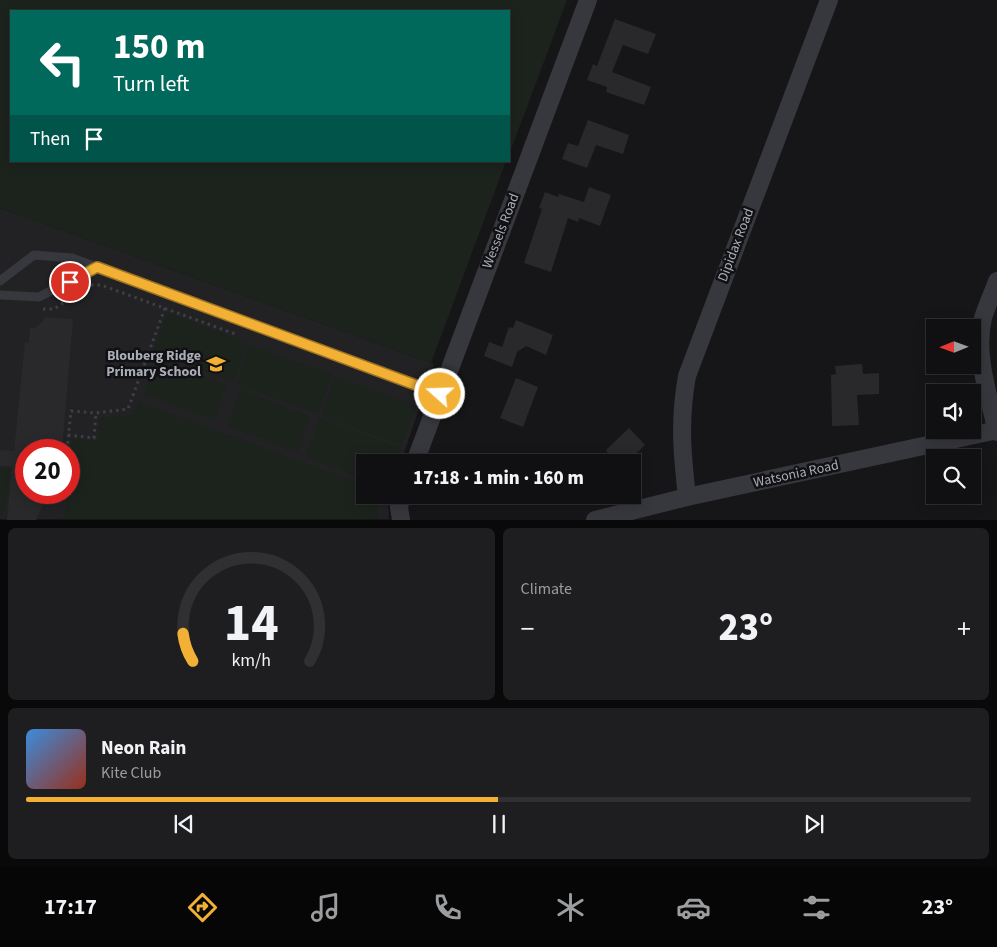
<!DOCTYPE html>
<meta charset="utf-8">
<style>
body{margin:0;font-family:"Source Sans 3",sans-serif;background:#1e1e20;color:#f1f3f6;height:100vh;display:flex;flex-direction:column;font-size:19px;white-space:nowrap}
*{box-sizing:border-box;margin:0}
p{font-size:16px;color:#9c9d9f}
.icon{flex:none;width:28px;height:28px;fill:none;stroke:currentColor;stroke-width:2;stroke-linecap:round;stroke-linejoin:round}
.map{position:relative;height:520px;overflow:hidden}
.details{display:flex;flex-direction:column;gap:8px;padding:8px;background:#09090a;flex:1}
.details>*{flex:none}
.top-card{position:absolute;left:10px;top:10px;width:500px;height:152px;border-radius:0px;box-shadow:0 2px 12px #0003,0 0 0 1px #303032;background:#00695c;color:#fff;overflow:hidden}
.needle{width:32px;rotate:269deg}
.buttons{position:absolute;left:926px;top:319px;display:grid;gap:10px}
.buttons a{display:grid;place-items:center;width:55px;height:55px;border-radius:0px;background:#101012;box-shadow:0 2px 12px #0003,0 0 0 1px #303032;font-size:25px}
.speed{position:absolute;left:15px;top:439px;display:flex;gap:10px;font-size:25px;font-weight:700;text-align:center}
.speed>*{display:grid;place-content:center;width:65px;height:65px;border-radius:50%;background:#101012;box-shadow:0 2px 12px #0003,0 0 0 1px #303032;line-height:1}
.speed .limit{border:8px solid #d22;background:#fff;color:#111}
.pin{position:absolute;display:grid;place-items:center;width:42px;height:42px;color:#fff;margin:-21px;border:2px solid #fff;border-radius:50%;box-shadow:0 1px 5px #0007}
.me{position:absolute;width:55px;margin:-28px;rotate:290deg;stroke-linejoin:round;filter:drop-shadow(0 0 4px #0008)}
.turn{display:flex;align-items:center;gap:18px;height:105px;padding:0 20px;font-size:22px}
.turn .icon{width:65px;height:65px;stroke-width:2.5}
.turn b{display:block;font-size:35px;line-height:42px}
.then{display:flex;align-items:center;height:48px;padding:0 20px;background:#0003;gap:10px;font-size:19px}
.big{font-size:38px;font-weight:800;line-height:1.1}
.details .widget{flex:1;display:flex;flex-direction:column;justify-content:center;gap:8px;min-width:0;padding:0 18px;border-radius:8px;background:#1e1e20}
.details .dial{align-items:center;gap:0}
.dial svg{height:130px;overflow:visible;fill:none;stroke:#303032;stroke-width:7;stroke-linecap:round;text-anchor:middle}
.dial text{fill:#f1f3f6;stroke:none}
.song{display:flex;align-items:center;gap:15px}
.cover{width:60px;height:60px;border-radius:8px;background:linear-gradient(135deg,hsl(210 70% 55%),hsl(10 70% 35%))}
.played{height:5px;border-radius:2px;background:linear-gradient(90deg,#f2b134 50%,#303032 50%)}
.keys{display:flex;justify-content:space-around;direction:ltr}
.heat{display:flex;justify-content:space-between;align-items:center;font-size:28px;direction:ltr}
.details .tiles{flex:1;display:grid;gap:8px;grid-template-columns:1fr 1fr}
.widget:last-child{grid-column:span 2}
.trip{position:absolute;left:356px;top:454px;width:285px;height:50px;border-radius:0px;background:#101012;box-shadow:0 2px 12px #0003,0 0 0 1px #303032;font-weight:800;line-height:50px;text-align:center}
.tab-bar{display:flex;height:80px;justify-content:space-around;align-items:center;background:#060607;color:#9c9d9f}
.tab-bar .icon{width:35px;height:35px}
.tab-bar .selected{color:#f2b134}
.tab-bar b{font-size:22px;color:#f1f3f6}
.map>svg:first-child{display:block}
.built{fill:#222225;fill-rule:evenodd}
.green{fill:#1c231d}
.building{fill:#29292c}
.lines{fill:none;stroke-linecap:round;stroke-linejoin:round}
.path{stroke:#3d3f44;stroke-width:3;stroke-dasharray:2.5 4;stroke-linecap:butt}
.lane{stroke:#37383d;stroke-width:9}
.street{stroke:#37383d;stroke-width:18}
.route-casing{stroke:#9d7322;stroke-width:12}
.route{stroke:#f2b134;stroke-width:9}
.labels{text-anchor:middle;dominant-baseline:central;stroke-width:5;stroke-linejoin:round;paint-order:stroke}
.street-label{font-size:14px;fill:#a8adb8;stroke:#111113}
.poi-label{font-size:14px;font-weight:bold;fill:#a8adb8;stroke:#111113;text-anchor:end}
</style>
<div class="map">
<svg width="997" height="520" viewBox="0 0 997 520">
<rect width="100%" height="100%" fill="#161618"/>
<path class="built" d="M0 208 434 364 401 462H365V495H390L388 503 389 519H0ZM26 450H69V492H26Z"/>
<g class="green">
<path d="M0 0H567L509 155V11H11V161H506L431 363 0 208Z"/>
<path d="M167 313 249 343 234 382 153 353Z"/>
<path d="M250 345 332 374 318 414 236 385Z"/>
<path d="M157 358 227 385 214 420 143 394Z"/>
<path d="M335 376 417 406 402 445 321 416Z"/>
<path d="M241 389 311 417 297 452 227 425Z"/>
<path d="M139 402 365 485V495H380L377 505 378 519H63L69 492 72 439 98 441 100 418 134 415Z"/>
<path d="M320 418 401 448 396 462H365V479L305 458Z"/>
<path d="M0 467 10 468 7 503 1 517Z"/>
</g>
<g class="building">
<path d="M615 19 656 34 648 54 623 45 612 72 651 87 644 105 606 92 607 87 587 80 593 64 597 66Z"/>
<path d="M588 120 629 135 623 154 596 145 587 168 562 159 568 143 578 146Z"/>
<path d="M589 187 611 195 600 226 579 218 578 222 568 218 551 272 524 263 542 209 539 208 545 192 558 197 559 194 584 202Z"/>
<path d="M44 317 73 319 62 450H26V492H40L39 505H43L36 520H7L12 467 0 466V450L14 451 25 342 29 343 30 328H35L43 321Z"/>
<path d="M516 320 553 335 546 355 526 346 517 352 512 367 484 356 489 342 502 347 509 327 513 328Z"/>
<path d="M862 364 863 374 879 373V394L857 395 859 425 832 426 831 375 836 374 835 366Z"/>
<path d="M516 378 538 387 523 427 500 418Z"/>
<path d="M629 428 645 445 627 462H601L609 455 606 450Z"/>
</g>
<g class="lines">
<g class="path">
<path d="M91 285H101L238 335"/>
<path d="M43 309H54L83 290"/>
<path d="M68 435 94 438 96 413"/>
<path d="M67 450 71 411 96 413 128 409 165 308"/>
</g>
<g class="lane">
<path d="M0 281 34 255 72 258 440 394"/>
<path d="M0 295 39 297 97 267"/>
</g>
<g class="street">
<path d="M997 281C993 293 987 305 983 318 974 355 989 396 997 432"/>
<path d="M415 462 588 0"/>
<path d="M687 497C682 452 679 421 687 376L829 0"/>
<path d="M401 520 399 507 402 495"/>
<path d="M595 520 687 497 997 430"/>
</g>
</g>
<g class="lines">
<g class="route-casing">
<path id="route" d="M70 282 97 267 440 394"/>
</g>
<use href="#route" class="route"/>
</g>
<defs>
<g id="school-bare" transform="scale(1.5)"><path d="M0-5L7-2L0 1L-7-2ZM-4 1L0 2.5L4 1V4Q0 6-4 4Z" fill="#f2b134" stroke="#111113" stroke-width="2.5" paint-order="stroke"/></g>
</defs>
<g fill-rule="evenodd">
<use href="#school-bare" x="216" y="364"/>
</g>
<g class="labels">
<g class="street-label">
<text transform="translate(501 231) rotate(-69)">Wessels Road</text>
<text transform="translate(736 245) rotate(-69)">Dipidax Road</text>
<text transform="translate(796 474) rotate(-12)">Watsonia Road</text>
</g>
<g class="poi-label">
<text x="201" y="356">Blouberg Ridge<tspan x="201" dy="16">Primary School</tspan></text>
</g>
</g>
</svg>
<div class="buttons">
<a><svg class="needle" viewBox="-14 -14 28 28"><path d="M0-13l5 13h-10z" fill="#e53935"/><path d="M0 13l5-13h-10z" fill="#9c9d9f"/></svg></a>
<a><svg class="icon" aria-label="sound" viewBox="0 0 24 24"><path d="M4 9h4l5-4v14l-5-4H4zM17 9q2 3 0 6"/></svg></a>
<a><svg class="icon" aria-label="search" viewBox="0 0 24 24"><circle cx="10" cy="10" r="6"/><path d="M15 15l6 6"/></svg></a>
</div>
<div class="speed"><div class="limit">20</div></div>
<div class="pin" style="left:70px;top:282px;background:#d93025"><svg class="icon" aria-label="arrive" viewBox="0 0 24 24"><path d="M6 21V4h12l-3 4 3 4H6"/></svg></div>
<svg class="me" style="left:440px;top:394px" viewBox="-20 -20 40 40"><circle r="17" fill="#f2b134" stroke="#fff" stroke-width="3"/><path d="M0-11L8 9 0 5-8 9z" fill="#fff"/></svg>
<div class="trip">17:18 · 1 min · 160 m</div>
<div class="top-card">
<div class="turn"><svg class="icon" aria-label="left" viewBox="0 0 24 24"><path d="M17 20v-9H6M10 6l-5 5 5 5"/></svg><div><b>150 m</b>Turn left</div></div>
<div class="then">Then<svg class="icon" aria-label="arrive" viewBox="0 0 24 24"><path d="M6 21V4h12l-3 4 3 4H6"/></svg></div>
</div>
</div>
<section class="details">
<div class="tiles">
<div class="widget dial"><svg viewBox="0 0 100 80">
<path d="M14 69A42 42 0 1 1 86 69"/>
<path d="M14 69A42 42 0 0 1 8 52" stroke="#f2b134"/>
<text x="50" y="56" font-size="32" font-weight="700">14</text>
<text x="50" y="72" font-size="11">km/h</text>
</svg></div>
<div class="widget"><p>Climate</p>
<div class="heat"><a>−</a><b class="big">23°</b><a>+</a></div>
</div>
<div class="widget">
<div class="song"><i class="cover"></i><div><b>Neon Rain</b><p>Kite Club</p></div></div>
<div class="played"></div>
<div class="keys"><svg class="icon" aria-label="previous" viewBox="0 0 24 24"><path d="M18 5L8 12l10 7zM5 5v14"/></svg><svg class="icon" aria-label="pause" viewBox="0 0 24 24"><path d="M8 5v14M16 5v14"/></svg><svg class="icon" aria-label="next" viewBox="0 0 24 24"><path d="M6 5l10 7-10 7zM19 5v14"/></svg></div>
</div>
</div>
</section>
<nav class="tab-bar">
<b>17:17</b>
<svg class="icon selected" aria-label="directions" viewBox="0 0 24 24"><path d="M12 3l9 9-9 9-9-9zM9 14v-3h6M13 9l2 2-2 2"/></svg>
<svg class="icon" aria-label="music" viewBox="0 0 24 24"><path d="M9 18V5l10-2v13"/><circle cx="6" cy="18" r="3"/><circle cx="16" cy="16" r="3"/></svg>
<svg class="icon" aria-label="phone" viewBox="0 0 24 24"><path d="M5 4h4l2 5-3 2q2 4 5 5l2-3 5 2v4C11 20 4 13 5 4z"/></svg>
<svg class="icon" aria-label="climate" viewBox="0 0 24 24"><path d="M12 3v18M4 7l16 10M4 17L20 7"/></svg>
<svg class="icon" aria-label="car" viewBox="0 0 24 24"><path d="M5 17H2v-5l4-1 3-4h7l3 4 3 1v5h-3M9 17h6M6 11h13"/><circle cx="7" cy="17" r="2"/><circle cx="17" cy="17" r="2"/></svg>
<svg class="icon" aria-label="filters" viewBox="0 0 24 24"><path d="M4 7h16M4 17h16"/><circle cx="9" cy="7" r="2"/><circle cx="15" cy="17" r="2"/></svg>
<b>23°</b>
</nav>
